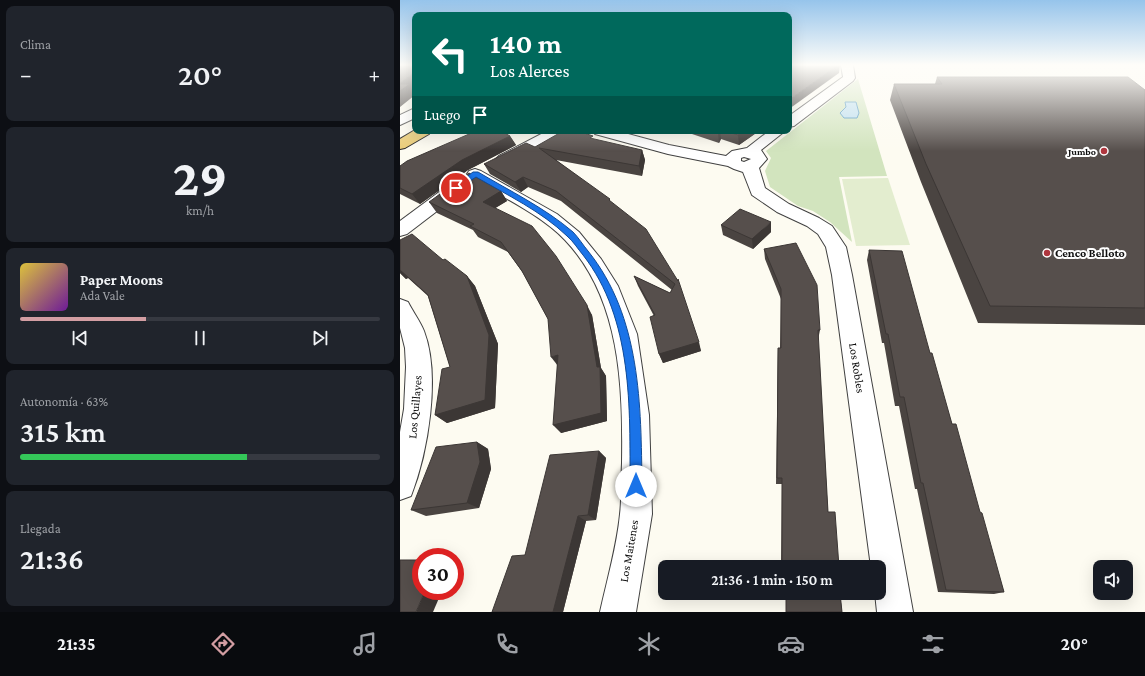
<!DOCTYPE html>
<html lang="es">
<meta charset="utf-8">
<style>
body{margin:0;font-family:"Crimson Pro",serif;background:#20242c;color:#f1f3f6;height:100vh;display:flex;flex-direction:column;font-size:15px;white-space:nowrap}
*{box-sizing:border-box;margin:0}
p{font-size:13px;color:#9ea1a6}
.icon{flex:none;width:22px;height:22px;fill:none;stroke:currentColor;stroke-width:2;stroke-linecap:round;stroke-linejoin:round}
.map{position:relative;flex:1;overflow:hidden}
.panel{display:flex;flex-direction:column;gap:6px;padding:6px;background:#0d0f14;width:400px}
.panel>*{flex:none}
.hud{position:absolute;left:12px;top:12px;width:380px;height:122px;border-radius:8px;box-shadow:0 4px 16px #0002;background:#00695c;color:#fff;overflow:hidden}
.tools{position:absolute;left:693px;top:560px;display:grid;gap:8px}
.tools a{display:grid;place-items:center;width:40px;height:40px;border-radius:8px;background:#171b24;box-shadow:0 4px 16px #0002;font-size:20px}
.speed{position:absolute;left:12px;top:548px;display:flex;gap:8px;font-size:20px;font-weight:700;text-align:center}
.speed>*{display:grid;place-content:center;width:52px;height:52px;border-radius:50%;background:#171b24;box-shadow:0 4px 16px #0002;line-height:1}
.speed .limit{border:6px solid #d22;background:#fff;color:#111}
.pin{position:absolute;display:grid;place-items:center;width:34px;height:34px;color:#fff;margin:-17px;border:2px solid #fff;border-radius:50%;box-shadow:0 1px 4px #0007}
.me{position:absolute;width:44px;margin:-22px;rotate:0deg;stroke-linejoin:round;filter:drop-shadow(0 0 3px #0008)}
.turn{display:flex;align-items:center;gap:14px;height:84px;padding:0 12px;font-size:18px}
.turn .icon{width:52px;height:52px;stroke-width:2.5}
.turn b{display:block;font-size:28px;line-height:34px}
.then{display:flex;align-items:center;height:38px;padding:0 12px;background:#0003;gap:8px;font-size:15px}
.big{font-size:30px;font-weight:600;line-height:1.1}
.panel .widget{flex:1;display:flex;flex-direction:column;justify-content:center;gap:6px;min-width:0;padding:0 14px;border-radius:8px;background:#20242c}
.panel .dial{align-items:center;gap:0}
.dial b{font-size:52px;line-height:1}
.song{display:flex;align-items:center;gap:12px}
.cover{width:48px;height:48px;border-radius:6px;background:linear-gradient(135deg,hsl(50 70% 55%),hsl(280 70% 35%))}
.played{height:4px;border-radius:2px;background:linear-gradient(90deg,#d39ea3 35%,#363941 35%)}
.keys{display:flex;justify-content:space-around;direction:ltr}
.heat{display:flex;justify-content:space-between;align-items:center;font-size:22px;direction:ltr}
.charge{height:6px;border-radius:3px;background:linear-gradient(90deg,#34c759 63%,#363941 0)}
.trip{position:absolute;left:258px;top:560px;width:228px;height:40px;border-radius:8px;background:#171b24;box-shadow:0 4px 16px #0002;font-weight:600;line-height:40px;text-align:center}
.tab-bar{display:flex;height:64px;justify-content:space-around;align-items:center;background:#090b0e;color:#9ea1a6}
.tab-bar .icon{width:28px;height:28px}
.tab-bar .current{color:#d39ea3}
.tab-bar b{font-size:18px;color:#f1f3f6}
main{display:flex;flex:1;min-height:0}
.map>svg:first-child{display:block}
.green{fill:#d2e4be}
.pitch{fill:#e3edcf}
.water{fill:#bbddef;stroke:#4a92be}
.lines{fill:none;stroke-linecap:round;stroke-linejoin:round}
.minor-casing{stroke:#414141;stroke-width:2}
.major-casing{stroke:#1f1f1f;stroke-width:2}
.minor{fill:#fff;fill-rule:evenodd}
.major{fill:#e9cb76;fill-rule:evenodd}
.wall{fill:#4a4441}
.shaded-wall{fill:#3c3735}
.building{fill:#564f4c;stroke:#3c3735}
.route{fill:#1a73e8;stroke:#114b97}
.poi-dot{fill:#ae363e;stroke:#fff;stroke-width:1.5}
.labels{text-anchor:middle;dominant-baseline:central;stroke-width:4;stroke-linejoin:round;paint-order:stroke}
.far-poi-label{font-size:10px;font-weight:bold;fill:#0e0e0e;stroke:#fff;text-anchor:end}
.poi-label{font-size:12px;font-weight:bold;fill:#0e0e0e;stroke:#fff;text-anchor:start}
.street-label{font-size:12px;fill:#0e0e0e;stroke:#fff}
</style>
<main>
<section class="panel">
<div class="widget"><p>Clima</p>
<div class="heat"><a>−</a><b class="big">20°</b><a>+</a></div>
</div>
<div class="widget dial"><b>29</b><p>km/h</p></div>
<div class="widget">
<div class="song"><i class="cover"></i><div><b>Paper Moons</b><p>Ada Vale</p></div></div>
<div class="played"></div>
<div class="keys"><svg class="icon" aria-label="previous" viewBox="0 0 24 24"><path d="M18 5L8 12l10 7zM5 5v14"/></svg><svg class="icon" aria-label="pause" viewBox="0 0 24 24"><path d="M8 5v14M16 5v14"/></svg><svg class="icon" aria-label="next" viewBox="0 0 24 24"><path d="M6 5l10 7-10 7zM19 5v14"/></svg></div>
</div>
<div class="widget"><p>Autonomía · 63%</p><b class="big">315 km</b><div class="charge"></div></div>
<div class="widget"><p>Llegada</p><b class="big">21:36</b></div>
</section>
<div class="map">
<svg width="745" height="612" viewBox="0 0 745 612">
<rect width="100%" height="100%" fill="#fdfbf1"/>
<path class="green" d="M458 79 487 176 439 177 452 242 430 222 413 211 398 206 370 187 365 171 371 158 366 151Z"/>
<path class="pitch" d="M488 178 510 245 456 246 442 179Z"/>
<path class="water" d="M445 102H456L459 113 457 118H444L440 113 446 107Z"/>
<g class="lines">
<g class="minor-casing">
<g id="minor">
<path d="M441 65H453L455 78 453 81 394 126 389 127V116L443 77Z"/>
<path d="M15 108V118L0 125V115Z"/>
<path d="M147 131H165L163 134 109 162 104 164 99 162 96 159 99 156Z"/>
<path d="M193 131H217L269 145 326 156 332 151 347 148 369 131H385L361 150 367 159 359 168 365 188 389 204 419 218 432 226 446 247 452 275 513 612H477L475 593H479V567H471L432 275 426 247 418 234 407 226 377 212 352 195 343 172 334 169 328 166 268 154 195 134ZM344 157 351 159 344 162 341 161V158Z"/>
<path d="M75 169 81 171 157 214 179 232 201 259 218 286 237 334 249 415 252 514 236 612H200C207 580 217 546 220 514 222 498 221 480 222 463 223 387 221 299 165 240 140 214 100 196 69 177L67 174 69 171Z"/>
<path d="M56 183 62 184 64 188 62 192 7 234 0 236V221L50 184Z"/>
<path d="M0 299 8 302C13 312 20 321 24 331 41 375 28 453 11 496L0 500V432L4 409 6 367 5 348 0 328Z"/>
</g>
</g>
<g class="major-casing">
<path id="major" d="M15 130 31 131 29 134 5 148 0 149V139Z"/>
</g>
<use href="#minor" class="minor"/>
<use href="#major" class="major"/>
</g>
<g class="wall">
<path d="M537 77 745 90V325L578 323 521 182 490 100 494 84H535Z"/>
<path d="M283 131H359L339 145 321 139 319 143Z"/>
<path d="M110 136 116 145 68 170 20 204 0 194V166Z"/>
<path d="M135 147 242 150 245 160 242 176 156 160 210 201 278 281 301 351 263 363 259 354 254 316 238 286 234 276 270 293 272 290 161 201 128 187 121 192 90 174 84 164Z"/>
<path d="M101 191 107 201 95 208 192 315 201 368 206 376 207 421 161 433 157 365 148 319 123 273 108 252 78 237 73 230 37 213 29 202Z"/>
<path d="M321 225 371 232 353 249 323 235Z"/>
<path d="M0 240 43 260 67 276 75 286 98 344 95 408 47 423 35 415 50 367 28 296 8 278 6 279 0 273Z"/>
<path d="M364 249 420 330 418 340 428 512 439 567H381L382 484H376L378 348H380L381 299 365 259Z"/>
<path d="M469 250 530 353 552 424 604 592 594 594 538 592 517 489H515L499 406H495L484 343H482L467 260Z"/>
<path d="M77 442 88 449 91 469 79 508 26 516 11 510Z"/>
<path d="M199 451 206 458 196 520 186 521 163 612H92L125 555Z"/>
<path d="M386 593H440L442 612H386Z"/>
</g>
<g class="shaded-wall">
<path d="M438 65H440L439 73 389 109V100Z"/>
<path d="M15 72V86L13 88 15 91V95L0 107V83Z"/>
<path d="M319 131H320L321 139 319 143 318 133Z"/>
<path d="M344 131H359L339 145 338 135Z"/>
<path d="M110 136 116 145 68 170 20 204 12 194 62 160Z"/>
<path d="M242 150 245 160 242 176 239 166Z"/>
<path d="M123 177 128 187 121 192 115 182Z"/>
<path d="M101 191 107 201 89 212 83 202Z"/>
<path d="M371 222V232L353 249 352 239Z"/>
<path d="M0 270 8 278 6 279 0 273Z"/>
<path d="M67 276 75 286 98 344 95 408 47 423 35 415 89 335Z"/>
<path d="M187 305 192 315 201 368 206 376 207 421 161 433 153 425Z"/>
<path d="M299 342 301 351 263 363 259 354Z"/>
<path d="M158 355V366L151 357Z"/>
<path d="M77 442 88 449 91 469 79 508 67 503Z"/>
<path d="M199 451 206 458 196 520 188 515Z"/>
<path d="M178 516 186 521 163 612H153Z"/>
<path d="M25 591H42L33 612H16Z"/>
</g>
<g class="building">
<path d="M0 65H15V72L0 83Z"/>
<path d="M389 65H438L389 100Z"/>
<path d="M537 77H728L745 90V308L590 306 526 164 494 84H542Z"/>
<path d="M0 84H10L0 91Z"/>
<path d="M76 131H101L110 136 62 160 12 194 0 188V166L7 161Z"/>
<path d="M163 131H178L193 136 190 138 242 150 239 166 139 148 210 199 209 200 246 229 278 281V279L299 342 259 354 250 317 255 315 234 276 270 293 275 284 156 191 123 177 115 182 84 164 126 143 135 147Z"/>
<path d="M312 131H319L318 133Z"/>
<path d="M325 131H344L338 135Z"/>
<path d="M69 173 101 191 83 202 132 226 156 256 187 305 197 367H200L201 413 153 425 158 355 151 357 148 319 122 271 101 242 70 226 74 224 29 202Z"/>
<path d="M340 209 371 222 352 239 321 225Z"/>
<path d="M12 234 43 260 45 259 67 276 89 335 85 400 35 415 42 369 50 367 28 295 0 270V240Z"/>
<path d="M396 243 417 285 420 330H418L428 512H435L439 567H382V478H377L378 348H381V289L364 249Z"/>
<path d="M469 250 502 251 530 353H532L552 424H556L580 512 582 513 604 592 546 590 523 483H521L504 397H500L488 334H486Z"/>
<path d="M77 442 80 462 67 503 11 510 36 447Z"/>
<path d="M199 451 188 515 178 516 153 612H92L112 556 125 555 150 455Z"/>
<path d="M0 560H21V591H25L16 612H0Z"/>
<path d="M386 593H440L442 612H386Z"/>
</g>
<linearGradient id="sky" x2="0" y2="1"><stop stop-color="#96c4eb"/><stop offset="0.43" stop-color="#fefdf9"/><stop offset="1" stop-color="#fefdf9" stop-opacity="0"/></linearGradient>
<rect width="745" height="151" fill="url(#sky)"/>
<path class="route" d="M73 172H78C110 191 145 208 173 232 178 237 183 245 188 251 241 317 241 405 242 486L240 490 236 492 232 490 230 486C230 408 233 319 183 255 178 249 173 241 167 236 141 211 107 195 76 177L58 189H53V187Z"/>
<g class="poi-dot">
<circle cx="704" cy="151" r="4"/>
<circle cx="647" cy="253" r="4"/>
</g>
<g class="labels">
<g class="far-poi-label">
<text x="696" y="151">Jumbo</text>
</g>
<g class="poi-label">
<text x="655" y="253">Cenco Belloto</text>
</g>
<g class="street-label">
<text transform="translate(457 368) rotate(81)">Los Robles</text>
<text transform="translate(15 407) rotate(-85)">Los Quillayes</text>
<text transform="translate(229 551) rotate(-80)">Los Maitenes</text>
</g>
</g>
</svg>
<div class="tools">
<a><svg class="icon" aria-label="sound" viewBox="0 0 24 24"><path d="M4 9h4l5-4v14l-5-4H4zM17 9q2 3 0 6"/></svg></a>
</div>
<div class="speed"><div class="limit">30</div></div>
<div class="pin" style="left:56px;top:188px;background:#d93025"><svg class="icon" aria-label="arrive" viewBox="0 0 24 24"><path d="M6 21V4h12l-3 4 3 4H6"/></svg></div>
<svg class="me" style="left:236px;top:486px" viewBox="-20 -20 40 40"><circle r="19" fill="#fff"/><path d="M0-13L10 11 0 6-10 11z" fill="#1a73e8"/></svg>
<div class="trip">21:36 · 1 min · 150 m</div>
<div class="hud">
<div class="turn"><svg class="icon" aria-label="left" viewBox="0 0 24 24"><path d="M17 20v-9H6M10 6l-5 5 5 5"/></svg><div><b>140 m</b>Los Alerces</div></div>
<div class="then">Luego<svg class="icon" aria-label="arrive" viewBox="0 0 24 24"><path d="M6 21V4h12l-3 4 3 4H6"/></svg></div>
</div>
</div>
</main>
<nav class="tab-bar">
<b>21:35</b>
<svg class="icon current" aria-label="directions" viewBox="0 0 24 24"><path d="M12 3l9 9-9 9-9-9zM9 14v-3h6M13 9l2 2-2 2"/></svg>
<svg class="icon" aria-label="music" viewBox="0 0 24 24"><path d="M9 18V5l10-2v13"/><circle cx="6" cy="18" r="3"/><circle cx="16" cy="16" r="3"/></svg>
<svg class="icon" aria-label="phone" viewBox="0 0 24 24"><path d="M5 4h4l2 5-3 2q2 4 5 5l2-3 5 2v4C11 20 4 13 5 4z"/></svg>
<svg class="icon" aria-label="climate" viewBox="0 0 24 24"><path d="M12 3v18M4 7l16 10M4 17L20 7"/></svg>
<svg class="icon" aria-label="car" viewBox="0 0 24 24"><path d="M5 17H2v-5l4-1 3-4h7l3 4 3 1v5h-3M9 17h6M6 11h13"/><circle cx="7" cy="17" r="2"/><circle cx="17" cy="17" r="2"/></svg>
<svg class="icon" aria-label="filters" viewBox="0 0 24 24"><path d="M4 7h16M4 17h16"/><circle cx="9" cy="7" r="2"/><circle cx="15" cy="17" r="2"/></svg>
<b>20°</b>
</nav>
